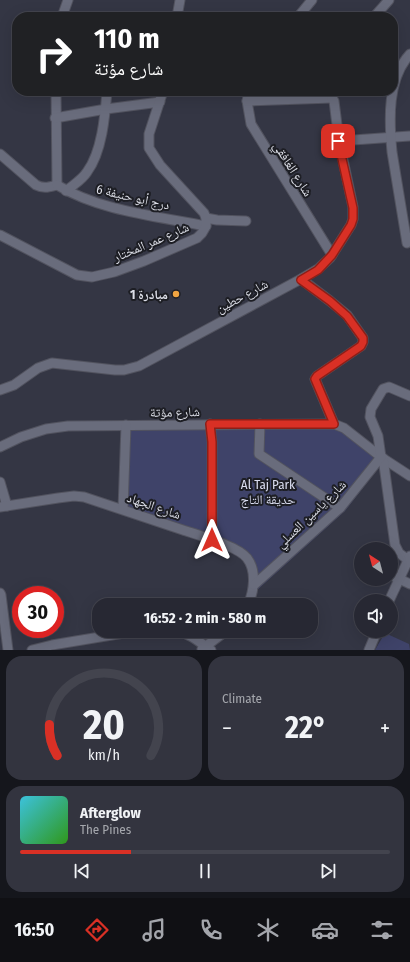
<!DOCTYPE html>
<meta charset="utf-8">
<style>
body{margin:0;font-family:"Fira Sans Condensed","Noto Naskh Arabic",sans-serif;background:#33343f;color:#f1f3f6;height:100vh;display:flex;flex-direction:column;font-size:15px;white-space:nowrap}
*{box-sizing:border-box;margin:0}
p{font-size:13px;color:#a4a6ac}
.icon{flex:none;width:22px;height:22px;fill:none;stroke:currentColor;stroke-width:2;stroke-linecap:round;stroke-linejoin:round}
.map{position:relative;height:650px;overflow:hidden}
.panel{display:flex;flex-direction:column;gap:6px;padding:6px;background:#15161c;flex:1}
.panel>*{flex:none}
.hud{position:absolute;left:12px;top:12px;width:386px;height:84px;border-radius:16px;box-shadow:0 4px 16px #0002,0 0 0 1px #43444e;background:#202124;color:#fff;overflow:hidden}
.needle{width:26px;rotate:324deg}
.tools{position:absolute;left:354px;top:542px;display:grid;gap:8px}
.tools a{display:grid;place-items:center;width:44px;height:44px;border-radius:50%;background:#272833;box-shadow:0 4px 16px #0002,0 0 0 1px #43444e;font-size:20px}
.speed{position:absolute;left:12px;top:586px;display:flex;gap:8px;font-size:20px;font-weight:700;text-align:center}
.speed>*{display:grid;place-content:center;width:52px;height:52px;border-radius:50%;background:#272833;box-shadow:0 4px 16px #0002,0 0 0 1px #43444e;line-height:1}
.speed .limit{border:6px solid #d22;background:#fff;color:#111}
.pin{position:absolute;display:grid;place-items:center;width:34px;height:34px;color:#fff;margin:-17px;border-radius:8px;box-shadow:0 2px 6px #0006}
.me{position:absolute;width:44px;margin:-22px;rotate:0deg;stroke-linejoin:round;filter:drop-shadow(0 0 3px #0008)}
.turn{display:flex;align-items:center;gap:14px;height:84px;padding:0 16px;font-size:18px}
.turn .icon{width:52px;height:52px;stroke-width:2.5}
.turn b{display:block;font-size:28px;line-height:34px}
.big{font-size:30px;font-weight:700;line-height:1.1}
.panel .tile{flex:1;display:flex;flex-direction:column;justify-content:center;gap:6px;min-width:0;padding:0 14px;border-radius:16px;background:#33343f}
.panel .dial{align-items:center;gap:0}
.dial svg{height:104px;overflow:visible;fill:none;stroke:#43444e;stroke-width:7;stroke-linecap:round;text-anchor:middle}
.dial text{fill:#f1f3f6;stroke:none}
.song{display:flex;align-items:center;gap:12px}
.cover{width:48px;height:48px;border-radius:6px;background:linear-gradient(135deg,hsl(190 70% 55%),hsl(110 70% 35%))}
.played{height:4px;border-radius:2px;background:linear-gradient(90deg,#d93025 30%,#43444e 30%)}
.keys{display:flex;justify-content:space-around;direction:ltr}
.heat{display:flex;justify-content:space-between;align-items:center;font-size:22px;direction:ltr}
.panel .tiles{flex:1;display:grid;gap:6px;grid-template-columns:1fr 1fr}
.tile:last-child{grid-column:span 2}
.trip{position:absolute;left:92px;top:598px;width:226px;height:40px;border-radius:16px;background:#272833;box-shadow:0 4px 16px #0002,0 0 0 1px #43444e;font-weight:700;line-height:40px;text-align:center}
.tabs{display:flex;height:64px;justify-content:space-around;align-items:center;background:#101014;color:#a4a6ac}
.tabs .icon{width:28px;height:28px}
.tabs .active{color:#d93025}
.tabs b{font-size:18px;color:#f1f3f6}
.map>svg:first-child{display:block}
.green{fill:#3f4369}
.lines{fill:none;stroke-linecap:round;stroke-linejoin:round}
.minor-casing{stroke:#52535f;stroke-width:11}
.minor{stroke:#696c7c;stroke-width:9}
.route-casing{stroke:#8d1f18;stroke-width:10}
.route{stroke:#d93025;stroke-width:7}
.poi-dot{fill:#f2a542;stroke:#1d1e24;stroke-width:1.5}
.labels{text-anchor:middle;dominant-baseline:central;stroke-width:4;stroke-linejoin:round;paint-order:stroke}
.street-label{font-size:13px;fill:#dcdee7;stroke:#1d1e24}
.poi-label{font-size:13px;font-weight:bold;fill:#dcdee7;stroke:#1d1e24;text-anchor:end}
.park-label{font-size:13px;fill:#daddf0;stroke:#1d1e24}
</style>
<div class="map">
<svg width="410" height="650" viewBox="0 0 410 650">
<rect width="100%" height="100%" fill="#343644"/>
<g class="green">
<path d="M336 425 383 462 345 511 256 591 246 554 124 511 130 429Z"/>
<path d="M385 633 409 644 410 650H375Z"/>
</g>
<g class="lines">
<g class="minor-casing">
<g id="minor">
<path d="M62 17 68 0"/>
<path d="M177 17 180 0"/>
<path d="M298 17 312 0"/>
<path d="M374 17 389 0"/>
<path d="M56 91 57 185"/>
<path d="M249 91 247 101 251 124 332 255"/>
<path d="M247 101 332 98"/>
<path d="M55 118 106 109 160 102"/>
<path d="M339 141 410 136"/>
<path d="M0 154 36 185C44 189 49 187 57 185"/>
<path d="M57 185C100 211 156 216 206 226"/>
<path d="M66 191C73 185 82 180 87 172 102 152 105 116 107 91"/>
<path d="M206 218 217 220 246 221"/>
<path d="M0 235 77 275 92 277 114 272 144 261 197 238 202 233 206 226V218L204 213 160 165 149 148V134L163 91"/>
<path d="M407 243 392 152C389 120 387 79 410 54"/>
<path d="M301 279 330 301 347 315 363 338V342L361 346 317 376 315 379 334 424"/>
<path d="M0 390 14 385 38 368 52 363 115 370H124L139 366 301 279 318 269 330 258 351 225 353 219V207L339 141 334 101 332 98 334 91"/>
<path d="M210 424 212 442V540"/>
<path d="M260 424 259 454 340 508"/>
<path d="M0 447 21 437 46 429 68 426 334 424 344 428 381 457 410 476"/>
<path d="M383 458 395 545 399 553 408 560"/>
<path d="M0 482 7 506"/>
<path d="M0 507 58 498 74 496 84 497C117 508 150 519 183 530 198 535 238 546 247 558 257 571 254 591 248 605"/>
<path d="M123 509 126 425"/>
<path d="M391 575 410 584"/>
<path d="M254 585 340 508 381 457 378 436 370 417 371 409 383 389 389 387 410 396"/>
<path d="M0 593 1 595 8 650"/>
<path d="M389 601 410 556"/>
<path d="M177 631C191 634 199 642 211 650"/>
<path d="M202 649 226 631"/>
<path d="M32 650 52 645 136 631"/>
<path d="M369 650 377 631"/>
</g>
</g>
<use href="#minor" class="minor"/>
</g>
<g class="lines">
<g class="route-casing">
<path id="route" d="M212 540V442L210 424H334L315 379 317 376 361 346 363 342V338L347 316 330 301 301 280 318 270 332 255 351 225 353 219V208L338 141"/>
</g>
<use href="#route" class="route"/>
</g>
<circle class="poi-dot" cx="176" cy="294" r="4"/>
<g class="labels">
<g class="street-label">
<text transform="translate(293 169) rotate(58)">شارع الغافقي</text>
<text transform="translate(133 197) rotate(13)">درج أبو حنيفة 6</text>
<text transform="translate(151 242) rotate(-23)">شارع عمر المختار</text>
<text transform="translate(242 296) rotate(-28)">شارع حطين</text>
<text transform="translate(175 412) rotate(-1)">شارع مؤتة</text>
<text transform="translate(154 506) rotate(19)">شارع الجهاد</text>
<text transform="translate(311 514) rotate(-44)">شارع ياسين العسلي</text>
</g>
<g class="poi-label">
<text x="168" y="294">مبادرة 1</text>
</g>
<g class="park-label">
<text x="268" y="484">Al Taj Park<tspan x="268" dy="15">حديقة التاج</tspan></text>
</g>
</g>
</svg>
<div class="tools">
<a><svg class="needle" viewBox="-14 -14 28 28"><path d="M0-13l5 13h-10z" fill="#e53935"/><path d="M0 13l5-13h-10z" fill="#a4a6ac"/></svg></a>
<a><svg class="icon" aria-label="sound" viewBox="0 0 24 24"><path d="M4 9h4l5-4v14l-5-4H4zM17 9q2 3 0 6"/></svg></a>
</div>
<div class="speed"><div class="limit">30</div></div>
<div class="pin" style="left:338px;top:141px;background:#d93025"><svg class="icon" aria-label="arrive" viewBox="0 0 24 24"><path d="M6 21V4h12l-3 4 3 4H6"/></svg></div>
<svg class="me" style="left:212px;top:540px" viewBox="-20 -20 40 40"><path d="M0-17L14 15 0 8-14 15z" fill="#d93025" stroke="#fff" stroke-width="4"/></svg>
<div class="trip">16:52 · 2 min · 580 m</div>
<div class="hud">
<div class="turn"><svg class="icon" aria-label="right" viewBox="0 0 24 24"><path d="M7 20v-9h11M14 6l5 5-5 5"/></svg><div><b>110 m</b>شارع مؤتة</div></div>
</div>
</div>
<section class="panel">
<div class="tiles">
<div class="tile dial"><svg viewBox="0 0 100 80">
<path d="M14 69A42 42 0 1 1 86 69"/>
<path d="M14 69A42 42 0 0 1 8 45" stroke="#d93025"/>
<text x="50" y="56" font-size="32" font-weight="700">20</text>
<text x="50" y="72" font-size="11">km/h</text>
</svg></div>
<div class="tile"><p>Climate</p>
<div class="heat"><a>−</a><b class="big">22°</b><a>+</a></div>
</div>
<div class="tile">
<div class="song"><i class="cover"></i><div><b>Afterglow</b><p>The Pines</p></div></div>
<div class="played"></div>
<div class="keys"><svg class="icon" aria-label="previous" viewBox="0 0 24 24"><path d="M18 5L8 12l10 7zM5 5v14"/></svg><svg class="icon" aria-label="pause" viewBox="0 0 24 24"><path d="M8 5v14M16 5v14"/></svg><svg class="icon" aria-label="next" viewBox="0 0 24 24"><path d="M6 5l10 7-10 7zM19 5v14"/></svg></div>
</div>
</div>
</section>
<nav class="tabs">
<b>16:50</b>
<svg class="icon active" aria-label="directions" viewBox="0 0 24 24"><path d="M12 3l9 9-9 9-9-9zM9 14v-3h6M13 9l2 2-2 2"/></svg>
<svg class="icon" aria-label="music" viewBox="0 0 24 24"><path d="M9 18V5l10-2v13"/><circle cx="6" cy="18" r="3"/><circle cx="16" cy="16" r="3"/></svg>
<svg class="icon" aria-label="phone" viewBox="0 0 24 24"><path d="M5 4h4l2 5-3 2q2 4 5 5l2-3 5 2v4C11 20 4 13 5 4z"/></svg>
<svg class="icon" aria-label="climate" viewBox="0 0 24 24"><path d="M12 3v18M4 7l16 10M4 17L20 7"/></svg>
<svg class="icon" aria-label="car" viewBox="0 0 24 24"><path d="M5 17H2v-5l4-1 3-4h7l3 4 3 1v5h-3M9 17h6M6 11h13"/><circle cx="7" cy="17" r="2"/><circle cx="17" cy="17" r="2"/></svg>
<svg class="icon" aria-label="filters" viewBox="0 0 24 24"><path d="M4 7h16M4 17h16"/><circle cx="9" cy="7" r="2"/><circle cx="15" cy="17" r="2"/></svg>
</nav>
